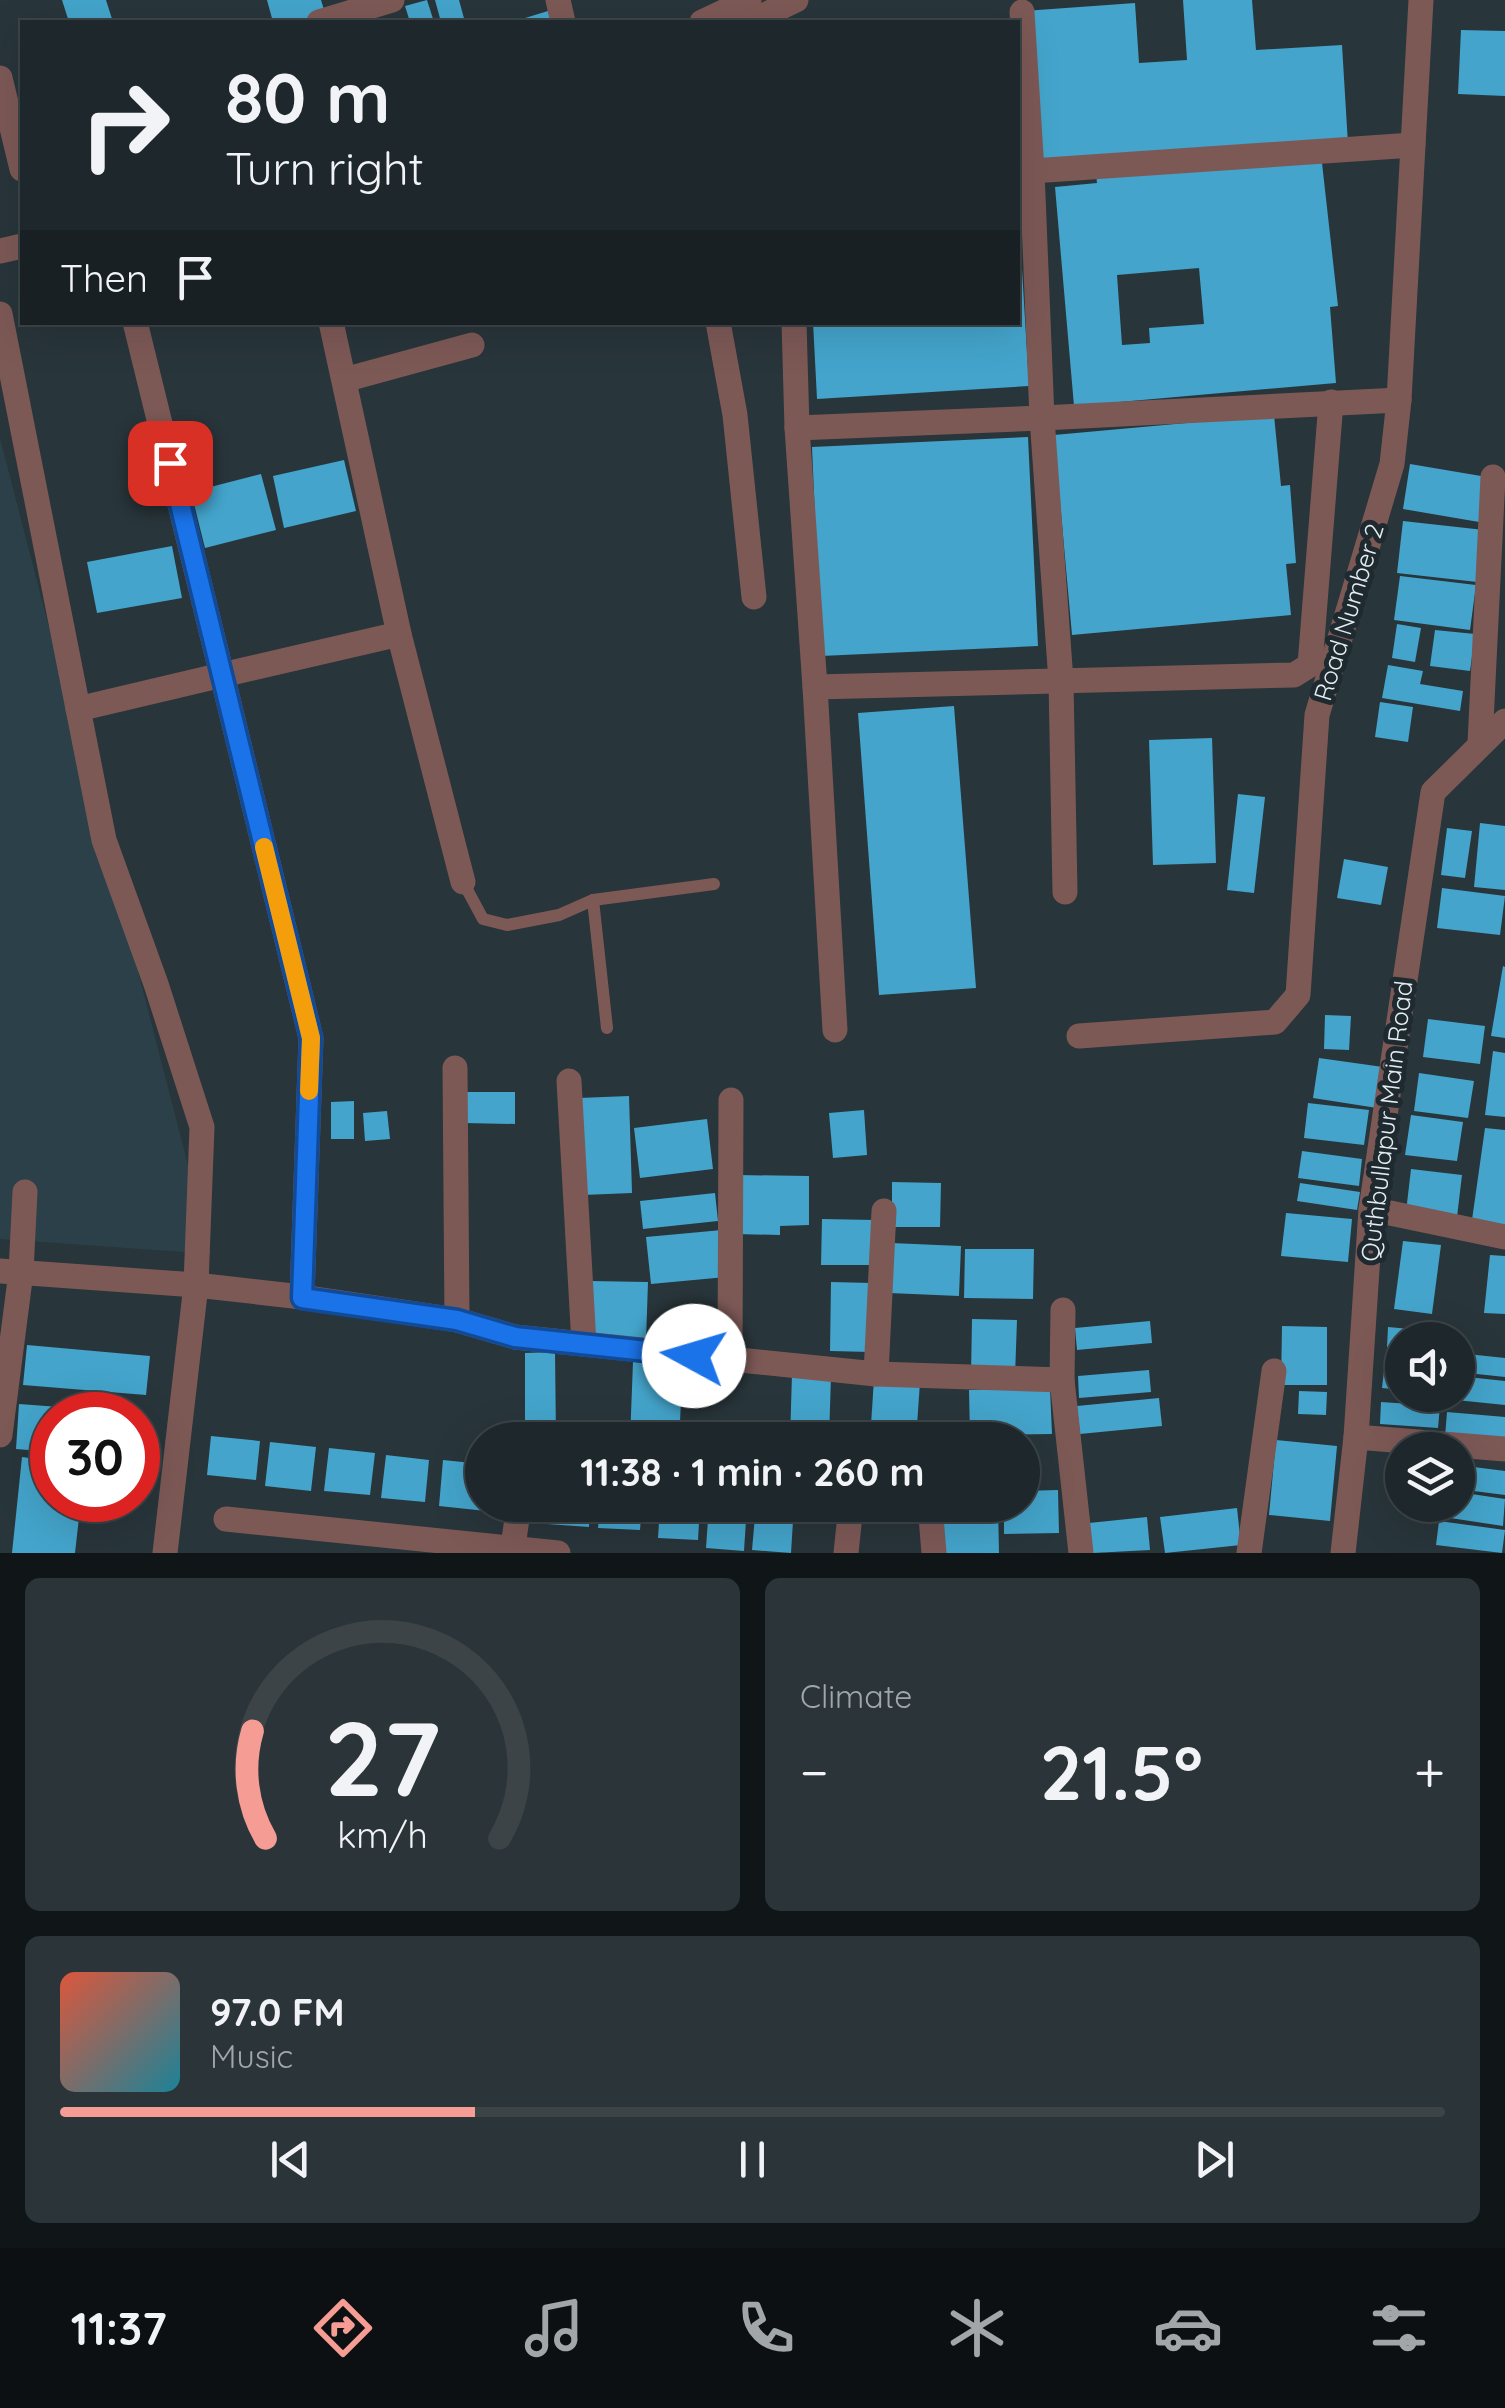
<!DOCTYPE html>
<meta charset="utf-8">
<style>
body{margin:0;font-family:Quicksand,sans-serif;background:#2b3438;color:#f1f3f6;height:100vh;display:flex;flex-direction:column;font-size:38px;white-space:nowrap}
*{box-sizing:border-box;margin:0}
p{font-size:32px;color:#a1a6a9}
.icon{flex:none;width:55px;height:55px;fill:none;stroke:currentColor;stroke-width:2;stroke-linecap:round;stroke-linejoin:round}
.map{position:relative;height:1553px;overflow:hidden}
.panel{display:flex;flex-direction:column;gap:25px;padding:25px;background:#101618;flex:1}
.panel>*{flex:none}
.hud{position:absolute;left:20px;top:20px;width:1000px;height:305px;border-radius:0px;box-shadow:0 10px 40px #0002,0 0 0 2px #3c4448;background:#1e282c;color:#f1f3f6;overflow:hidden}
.fabs{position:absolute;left:1385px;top:1322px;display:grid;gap:20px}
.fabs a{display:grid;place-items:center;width:90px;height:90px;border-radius:50%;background:#1e282c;box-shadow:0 10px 40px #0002,0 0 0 2px #3c4448;font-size:50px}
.speed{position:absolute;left:30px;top:1392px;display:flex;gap:20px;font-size:50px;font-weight:700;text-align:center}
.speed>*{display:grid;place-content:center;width:130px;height:130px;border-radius:50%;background:#1e282c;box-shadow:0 10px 40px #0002,0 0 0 2px #3c4448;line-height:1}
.speed .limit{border:15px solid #d22;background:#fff;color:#111}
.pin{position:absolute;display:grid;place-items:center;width:85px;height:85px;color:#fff;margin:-42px;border-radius:20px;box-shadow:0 5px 15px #0006}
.me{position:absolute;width:110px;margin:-55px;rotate:276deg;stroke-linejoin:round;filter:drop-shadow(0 0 8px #0008)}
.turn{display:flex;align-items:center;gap:35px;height:210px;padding:0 40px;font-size:45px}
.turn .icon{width:130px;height:130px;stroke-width:2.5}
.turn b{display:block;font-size:70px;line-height:85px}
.then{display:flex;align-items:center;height:95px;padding:0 40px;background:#0003;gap:20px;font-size:38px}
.big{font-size:75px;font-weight:700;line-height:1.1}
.panel .tile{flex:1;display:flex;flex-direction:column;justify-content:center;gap:15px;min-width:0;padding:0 35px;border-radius:15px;background:#2b3438}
.panel .dial{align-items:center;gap:0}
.dial svg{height:260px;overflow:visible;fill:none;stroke:#3c4448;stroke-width:7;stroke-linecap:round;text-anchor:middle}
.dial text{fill:#f1f3f6;stroke:none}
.song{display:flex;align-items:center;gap:30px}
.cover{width:120px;height:120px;border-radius:15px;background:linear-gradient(135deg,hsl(10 70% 55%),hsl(190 70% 35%))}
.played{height:10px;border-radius:5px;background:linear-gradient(90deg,#f59c94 30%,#3c4448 30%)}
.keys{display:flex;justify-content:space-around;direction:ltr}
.heat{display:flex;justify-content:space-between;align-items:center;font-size:55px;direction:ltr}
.panel .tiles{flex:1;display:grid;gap:25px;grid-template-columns:1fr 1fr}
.tile:last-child{grid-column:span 2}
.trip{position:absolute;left:465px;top:1422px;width:575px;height:100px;border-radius:50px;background:#1e282c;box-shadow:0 10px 40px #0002,0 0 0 2px #3c4448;font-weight:700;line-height:100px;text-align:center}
.tab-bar{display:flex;height:160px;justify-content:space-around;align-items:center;background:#0c1012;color:#a1a6a9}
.tab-bar .icon{width:70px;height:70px}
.tab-bar .selected{color:#f59c94}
.tab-bar b{font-size:45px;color:#f1f3f6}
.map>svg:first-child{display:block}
.built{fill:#2b4048}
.building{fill:#44a4cb;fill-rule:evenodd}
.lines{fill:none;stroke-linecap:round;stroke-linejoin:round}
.service{stroke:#7d5956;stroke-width:12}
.minor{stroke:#7d5956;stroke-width:25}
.route-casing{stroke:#114b97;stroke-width:25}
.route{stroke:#1a73e8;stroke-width:18}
.slow{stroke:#f59e0b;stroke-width:18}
.labels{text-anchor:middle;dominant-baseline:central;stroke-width:10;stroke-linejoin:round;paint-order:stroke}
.street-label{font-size:25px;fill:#e5edf1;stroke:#1e2a30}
</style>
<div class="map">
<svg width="1505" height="1553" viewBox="0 0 1505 1553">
<rect width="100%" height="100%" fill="#28353a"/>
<path class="built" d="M0 438 104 840 211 1254 0 1239Z"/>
<g class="building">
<path d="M62 0H106L113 22H69Z"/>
<path d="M267 0H321L325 13 294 22H273Z"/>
<path d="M427 0 434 22H410L405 6Z"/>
<path d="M435 0H459L465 22H441Z"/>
<path d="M1183 0H1252L1256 50 1342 45 1348 144 1034 166 1024 11 1135 3 1139 63 1187 60Z"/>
<path d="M548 11 551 22H512Z"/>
<path d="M1461 30 1505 31V96L1458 94Z"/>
<path d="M1321 154 1338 306 1330 307 1336 383 1074 406 1055 187 1097 183 1096 174ZM1199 268 1204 324 1149 328 1150 343 1122 345 1117 275Z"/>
<path d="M1018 235H1020L1029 386 817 399 813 322H1018Z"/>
<path d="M1274 415 1281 486 1290 485 1296 563 1286 564 1291 615 1072 635 1054 435Z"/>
<path d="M1028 437 1038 646 821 656 812 447Z"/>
<path d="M344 460 356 511 284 528 273 476Z"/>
<path d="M1410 464 1487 477 1479 522 1403 509Z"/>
<path d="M261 474 276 530 205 548 191 492Z"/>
<path d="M1403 521 1484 530 1477 582 1397 573Z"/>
<path d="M172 546 182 598 97 613 87 562Z"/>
<path d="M1400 576 1476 585 1470 630 1394 620Z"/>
<path d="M1397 624 1421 628 1415 662 1392 658Z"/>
<path d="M1435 630 1475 634 1470 671 1430 666Z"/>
<path d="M1388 665 1423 671 1420 684 1463 691 1460 711 1382 698Z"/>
<path d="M1380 702 1413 707 1408 742 1375 737Z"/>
<path d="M954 706 976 988 879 995 858 713Z"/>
<path d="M1212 738 1216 863 1153 865 1149 740Z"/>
<path d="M1238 794 1265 797 1254 893 1227 890Z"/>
<path d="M1480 823 1505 826V890L1474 887Z"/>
<path d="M1447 828 1472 831 1465 878 1441 875Z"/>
<path d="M1344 859 1388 867 1381 905 1337 898Z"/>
<path d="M1442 888 1505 896 1500 935 1437 928Z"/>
<path d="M1503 966 1505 967V1038L1491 1036Z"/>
<path d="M1325 1015 1351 1016 1349 1050 1324 1049Z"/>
<path d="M1428 1019 1485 1026 1480 1064 1423 1057Z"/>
<path d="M1493 1051 1505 1053V1117L1485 1115Z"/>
<path d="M1319 1058 1383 1067 1377 1108 1313 1098Z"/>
<path d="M1419 1073 1474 1081 1468 1118 1414 1111Z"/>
<path d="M464 1092H515V1124L464 1123Z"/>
<path d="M629 1096 632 1193 583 1195 579 1098Z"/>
<path d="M354 1101V1139H331V1102Z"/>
<path d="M1308 1103 1369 1110 1364 1145 1304 1138Z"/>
<path d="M864 1110 867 1155 833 1158 829 1113Z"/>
<path d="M387 1111 390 1139 365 1141 363 1113Z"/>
<path d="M1411 1115 1463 1122 1457 1161 1405 1155Z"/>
<path d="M707 1119 713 1169 640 1178 634 1128Z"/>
<path d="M1485 1128 1505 1130V1232L1471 1227Z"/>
<path d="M1302 1151 1362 1159 1359 1186 1298 1178Z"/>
<path d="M1411 1169 1462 1175 1457 1217 1406 1212Z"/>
<path d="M737 1175 809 1176V1225L780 1226V1235L736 1234Z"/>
<path d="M892 1182 941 1183 940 1227H892Z"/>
<path d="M1300 1183 1360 1192 1357 1210 1297 1201Z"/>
<path d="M715 1193 718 1221 643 1229 640 1201Z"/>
<path d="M1286 1213 1352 1219 1348 1262 1281 1256Z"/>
<path d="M822 1219 875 1220V1265H821Z"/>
<path d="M722 1230 726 1277 651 1284 646 1237Z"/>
<path d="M1403 1241 1441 1245 1432 1314 1394 1309Z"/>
<path d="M891 1243 961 1246 959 1296 889 1293Z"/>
<path d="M965 1249H1034L1033 1299 964 1298Z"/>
<path d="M1490 1255 1505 1256V1314L1484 1313Z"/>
<path d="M591 1281 648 1282 646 1341 590 1340Z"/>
<path d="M831 1282 872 1283 871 1352 830 1351Z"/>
<path d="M972 1319 1017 1320 1015 1376 971 1375Z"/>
<path d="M1150 1321 1152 1343 1077 1350 1075 1328Z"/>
<path d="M1282 1326 1327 1327V1385H1281Z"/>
<path d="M1388 1327 1454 1333 1453 1340H1402V1348L1387 1347Z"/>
<path d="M27 1345 150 1356 146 1395 23 1385Z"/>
<path d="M555 1352 556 1438H525V1353Z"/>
<path d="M1458 1353 1505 1358V1377L1458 1372Z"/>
<path d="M633 1362 683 1364 679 1440H630Z"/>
<path d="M1149 1370 1151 1392 1079 1398 1078 1376Z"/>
<path d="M1384 1371 1402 1372V1390L1382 1388Z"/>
<path d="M792 1374 831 1375 829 1440H790Z"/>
<path d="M1458 1376 1505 1381V1405L1446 1399 1447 1395H1458Z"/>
<path d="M874 1379 920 1382 916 1440H870Z"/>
<path d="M1050 1388 1052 1434 970 1435 969 1390Z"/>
<path d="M1299 1391 1327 1392 1326 1415 1298 1414Z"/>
<path d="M1159 1398 1162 1426 1080 1434 1077 1406Z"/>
<path d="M1381 1402 1440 1406 1438 1428 1380 1424Z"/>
<path d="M19 1404 127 1412V1415H52V1452L16 1449Z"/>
<path d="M1447 1412 1505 1417V1442L1445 1437Z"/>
<path d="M138 1413H142L140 1440 138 1439Z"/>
<path d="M211 1436 260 1441 256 1480 207 1475Z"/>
<path d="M1276 1440 1337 1446 1330 1521 1269 1515Z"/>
<path d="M270 1442 316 1447 311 1491 265 1486Z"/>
<path d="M329 1448 375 1453 370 1495 324 1491Z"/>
<path d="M386 1455 429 1460 425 1502 381 1498Z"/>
<path d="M22 1457 52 1461V1500H81L75 1553H12Z"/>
<path d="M443 1460 482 1464V1505H487L486 1511 439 1506Z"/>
<path d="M1458 1465 1505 1471V1495L1458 1489Z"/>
<path d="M1058 1490 1059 1533 1004 1534V1505H1022V1491Z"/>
<path d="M1458 1492 1505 1499 1503 1526 1437 1516 1438 1505H1458Z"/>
<path d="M549 1505H590L589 1527 547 1524Z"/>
<path d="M600 1505H642L640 1530 598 1528Z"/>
<path d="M660 1505H700L698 1540 658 1538Z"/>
<path d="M709 1505H747L744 1551 706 1548Z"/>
<path d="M756 1505H794L791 1553 752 1550Z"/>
<path d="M998 1505 999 1553H938L937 1506Z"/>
<path d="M1237 1508 1241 1545 1165 1553 1160 1517Z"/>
<path d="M1147 1517 1150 1550 1093 1553 1089 1523Z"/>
<path d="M1439 1521 1505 1530 1502 1553 1436 1545Z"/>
</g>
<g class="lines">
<g class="service">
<path d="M463 882 483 919 507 925 559 915 593 900 714 884"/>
<path d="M593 900 607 1028"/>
</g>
<g class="minor">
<path d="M558 0 563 22"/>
<path d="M1022 12 1032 171"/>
<path d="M319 22 392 0"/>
<path d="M702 22 749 0"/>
<path d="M750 22 796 0"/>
<path d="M0 78 22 169"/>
<path d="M0 251 22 246"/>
<path d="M0 314 104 840 156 984 202 1127 196 1285 165 1553"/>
<path d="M718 322 735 415 754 597"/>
<path d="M794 322 797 428 815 687 1294 675 1310 665 1331 402"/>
<path d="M344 380 472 345"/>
<path d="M1399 400 1042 418 1032 171 1413 145"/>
<path d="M797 428 1042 418 1061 681 1065 892"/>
<path d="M399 634 463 882"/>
<path d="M815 687 835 1030"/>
<path d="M78 709 222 675 135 322"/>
<path d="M1480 743 1493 477"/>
<path d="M1079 1036 1275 1022 1298 995 1317 715 1392 464 1399 400 1421 0"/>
<path d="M455 1068 457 1320"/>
<path d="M569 1081 584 1344"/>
<path d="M1371 1209 1505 1237"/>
<path d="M0 1271 196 1285 302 1297 457 1320 515 1337 730 1359 876 1374 1062 1380"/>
<path d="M302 1297 311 1038 222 675 399 634 331 322"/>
<path d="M1063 1310 1062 1380 1081 1553"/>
<path d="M730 1359 731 1100"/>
<path d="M876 1374 884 1211"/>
<path d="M0 1435 21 1272 25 1192"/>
<path d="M1356 1437 1505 1449"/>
<path d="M925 1439V1440"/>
<path d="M930 1505 934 1553"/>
<path d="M226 1519 558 1553"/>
<path d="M512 1553 519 1505"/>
<path d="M846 1553 851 1505"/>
<path d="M1249 1553 1274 1371"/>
<path d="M1343 1553 1356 1437 1371 1209 1433 792 1505 721"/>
</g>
</g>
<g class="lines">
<g class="route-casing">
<path id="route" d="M170 463 311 1038 302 1298 457 1320 515 1337 694 1356"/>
</g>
<use href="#route" class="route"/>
<path class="slow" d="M264 847 311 1038 309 1091"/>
</g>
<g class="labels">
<g class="street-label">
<text transform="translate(1348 612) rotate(-73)">Road Number 2</text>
<text transform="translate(1386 1121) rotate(-83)">Quthbullapur Main Road</text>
</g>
</g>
</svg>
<div class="fabs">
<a><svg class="icon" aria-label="sound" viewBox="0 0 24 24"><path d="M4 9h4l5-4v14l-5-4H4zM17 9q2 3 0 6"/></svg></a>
<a><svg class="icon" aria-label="layers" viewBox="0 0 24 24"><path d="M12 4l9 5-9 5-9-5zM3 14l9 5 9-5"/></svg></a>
</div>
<div class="speed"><div class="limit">30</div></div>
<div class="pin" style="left:170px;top:463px;background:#d93025"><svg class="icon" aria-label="arrive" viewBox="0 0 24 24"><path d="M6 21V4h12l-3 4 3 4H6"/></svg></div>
<svg class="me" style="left:694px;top:1356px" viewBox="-20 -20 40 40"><circle r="19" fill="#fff"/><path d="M0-13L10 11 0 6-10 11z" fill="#1a73e8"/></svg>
<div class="trip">11:38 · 1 min · 260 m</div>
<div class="hud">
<div class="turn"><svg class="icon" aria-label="right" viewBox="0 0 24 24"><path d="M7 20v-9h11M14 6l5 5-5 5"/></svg><div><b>80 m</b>Turn right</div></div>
<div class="then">Then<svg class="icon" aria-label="arrive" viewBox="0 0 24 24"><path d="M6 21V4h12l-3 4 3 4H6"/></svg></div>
</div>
</div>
<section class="panel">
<div class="tiles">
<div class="tile dial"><svg viewBox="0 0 100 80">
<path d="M14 69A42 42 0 1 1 86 69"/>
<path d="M14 69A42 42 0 0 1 10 36" stroke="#f59c94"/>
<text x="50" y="56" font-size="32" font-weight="700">27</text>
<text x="50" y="72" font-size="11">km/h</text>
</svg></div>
<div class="tile"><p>Climate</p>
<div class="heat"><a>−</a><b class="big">21.5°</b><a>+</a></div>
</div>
<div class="tile">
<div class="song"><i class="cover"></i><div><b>97.0 FM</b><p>Music</p></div></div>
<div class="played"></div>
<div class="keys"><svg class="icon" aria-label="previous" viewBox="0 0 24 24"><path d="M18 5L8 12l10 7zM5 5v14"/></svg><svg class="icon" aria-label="pause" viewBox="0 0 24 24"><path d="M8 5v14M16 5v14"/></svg><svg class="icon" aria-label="next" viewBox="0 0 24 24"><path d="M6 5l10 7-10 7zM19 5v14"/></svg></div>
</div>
</div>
</section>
<nav class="tab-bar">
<b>11:37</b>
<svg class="icon selected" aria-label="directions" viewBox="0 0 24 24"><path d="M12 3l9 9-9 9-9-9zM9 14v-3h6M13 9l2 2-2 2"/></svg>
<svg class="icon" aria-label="music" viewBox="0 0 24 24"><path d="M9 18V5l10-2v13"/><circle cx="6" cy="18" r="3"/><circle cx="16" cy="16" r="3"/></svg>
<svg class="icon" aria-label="phone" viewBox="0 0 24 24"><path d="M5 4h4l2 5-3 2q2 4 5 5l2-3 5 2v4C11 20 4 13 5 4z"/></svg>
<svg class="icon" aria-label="climate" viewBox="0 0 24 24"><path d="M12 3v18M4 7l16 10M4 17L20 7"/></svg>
<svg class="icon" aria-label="car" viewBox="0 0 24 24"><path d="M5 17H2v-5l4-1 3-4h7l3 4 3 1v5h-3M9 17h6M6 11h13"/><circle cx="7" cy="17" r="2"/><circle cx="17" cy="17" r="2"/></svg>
<svg class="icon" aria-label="filters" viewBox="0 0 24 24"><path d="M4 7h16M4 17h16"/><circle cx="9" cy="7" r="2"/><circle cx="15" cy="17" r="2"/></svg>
</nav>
